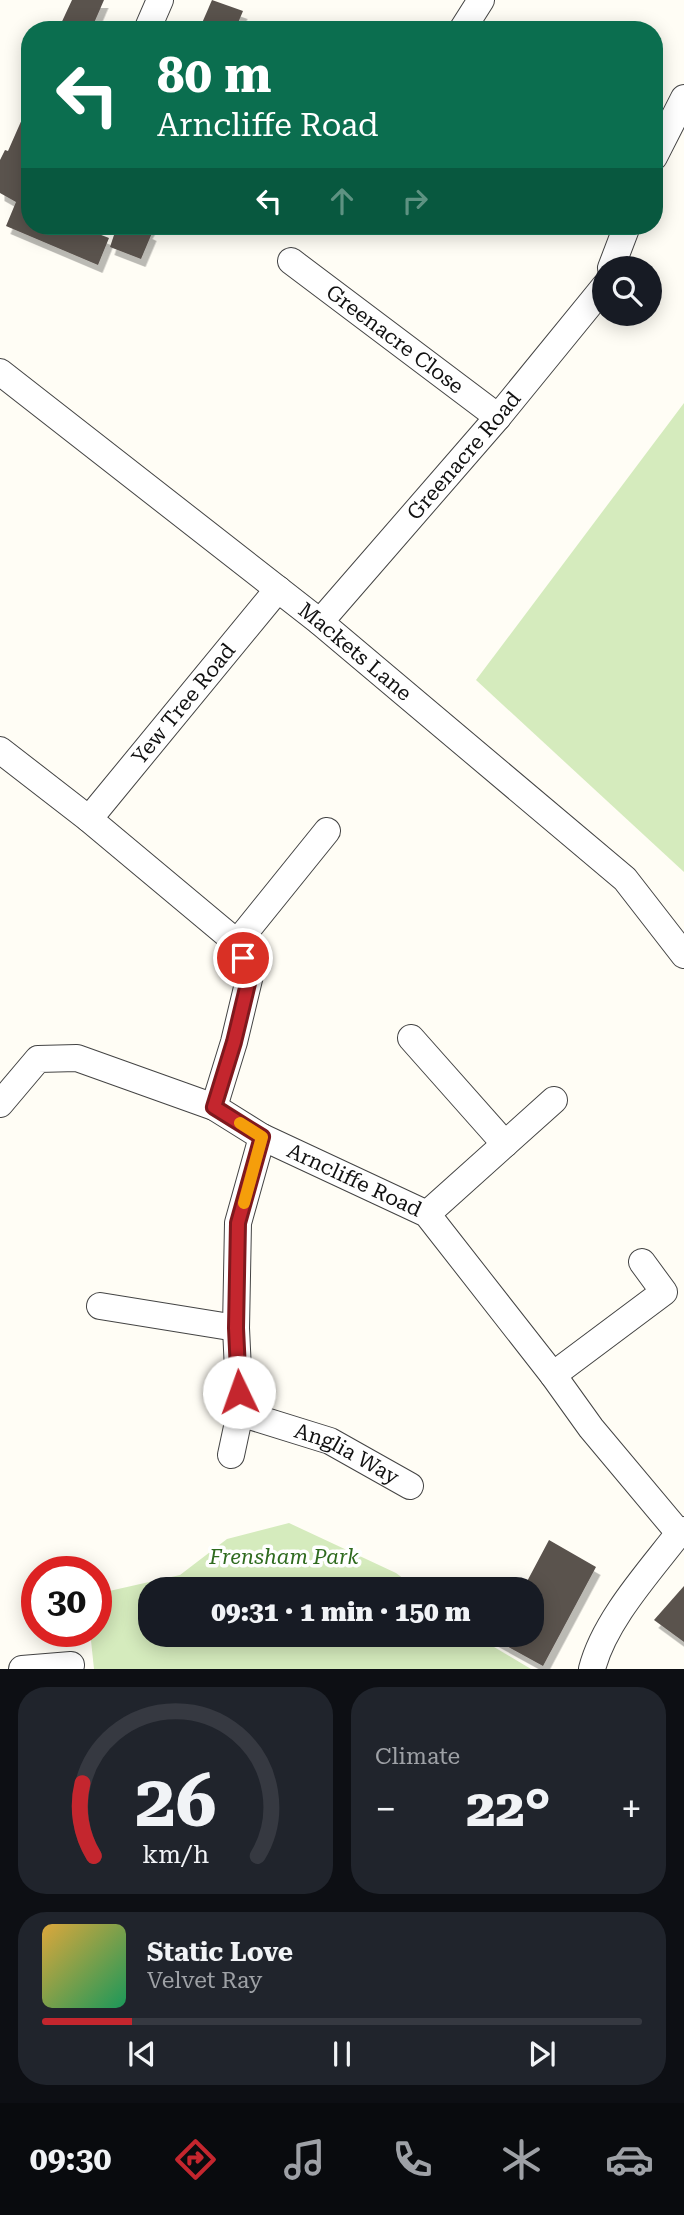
<!DOCTYPE html>
<meta charset="utf-8">
<style>
body{margin:0;font-family:"Roboto Serif",serif;background:#20242c;color:#f1f3f6;height:100vh;display:flex;flex-direction:column;font-size:26px;white-space:nowrap}
*{box-sizing:border-box;margin:0}
p{font-size:23px;color:#9ea1a6}
.icon{flex:none;width:38px;height:38px;fill:none;stroke:currentColor;stroke-width:2;stroke-linecap:round;stroke-linejoin:round}
.map{position:relative;height:1669px;overflow:hidden}
.panel{display:flex;flex-direction:column;gap:18px;padding:18px;background:#0d0f14;flex:1}
.panel>*{flex:none}
.guide{position:absolute;left:21px;top:21px;width:642px;height:214px;border-radius:28px;box-shadow:0 4px 18px #0003;background:#0b6e4f;color:#fff;overflow:hidden}
.controls{position:absolute;left:592px;top:256px;display:grid;gap:14px}
.controls a{display:grid;place-items:center;width:70px;height:70px;border-radius:50%;background:#171b24;box-shadow:0 4px 18px #0003;font-size:35px}
.speed{position:absolute;left:21px;top:1556px;display:flex;gap:14px;font-size:35px;font-weight:700;text-align:center}
.speed>*{display:grid;place-content:center;width:91px;height:91px;border-radius:50%;background:#171b24;box-shadow:0 4px 18px #0003;line-height:1}
.speed .limit{border:10px solid #d22;background:#fff;color:#111}
.pin{position:absolute;display:grid;place-items:center;width:60px;height:60px;color:#fff;margin:-30px;border:4px solid #fff;border-radius:50%;box-shadow:0 2px 7px #0007}
.me{position:absolute;width:77px;margin:-38px;rotate:357deg;stroke-linejoin:round;filter:drop-shadow(0 0 5px #0008)}
.turn{display:flex;align-items:center;gap:24px;height:147px;padding:0 21px;font-size:32px}
.turn .icon{width:91px;height:91px;stroke-width:2.5}
.turn b{display:block;font-size:49px;line-height:60px}
.lanes{display:flex;align-items:center;height:66px;padding:0 21px;background:#0003;justify-content:center;gap:35px;direction:ltr}
.lanes .off{opacity:.35}
.big{font-size:52px;font-weight:800;line-height:1.1}
.panel .tile{flex:1;display:flex;flex-direction:column;justify-content:center;gap:10px;min-width:0;padding:0 24px;border-radius:28px;background:#20242c}
.panel .dial{align-items:center;gap:0}
.dial svg{height:182px;overflow:visible;fill:none;stroke:#363941;stroke-width:7;stroke-linecap:round;text-anchor:middle}
.dial text{fill:#f1f3f6;stroke:none}
.song{display:flex;align-items:center;gap:21px}
.cover{width:84px;height:84px;border-radius:10px;background:linear-gradient(135deg,hsl(40 70% 55%),hsl(150 70% 35%))}
.played{height:7px;border-radius:4px;background:linear-gradient(90deg,#c4262e 15%,#363941 15%)}
.keys{display:flex;justify-content:space-around;direction:ltr}
.heat{display:flex;justify-content:space-between;align-items:center;font-size:38px;direction:ltr}
.panel .tiles{flex:1;display:grid;gap:18px;grid-template-columns:1fr 1fr}
.tile:last-child{grid-column:span 2}
.trip{position:absolute;left:138px;top:1577px;width:406px;height:70px;border-radius:28px;background:#171b24;box-shadow:0 4px 18px #0003;font-weight:800;line-height:70px;text-align:center}
.dock{display:flex;height:112px;justify-content:space-around;align-items:center;background:#090b0e;color:#9ea1a6}
.dock .icon{width:49px;height:49px}
.dock .on{color:#c4262e}
.dock b{font-size:32px;color:#f1f3f6}
.map>svg:first-child{display:block}
.green{fill:#d5ebbd}
.building{fill:#5a524d;filter:url(#shadow)}
.lines{fill:none;stroke-linecap:round;stroke-linejoin:round}
.minor-casing{stroke:#444;stroke-width:28}
.minor{stroke:#fff;stroke-width:26}
.route-casing{stroke:#7f191e;stroke-width:18}
.route{stroke:#c4262e;stroke-width:12}
.slow{stroke:#f59e0b;stroke-width:12}
.labels{text-anchor:middle;dominant-baseline:central;stroke-width:7;stroke-linejoin:round;paint-order:stroke}
.street-label{font-size:21px;fill:#111;stroke:#fff}
.park-label{font-size:21px;font-style:italic;fill:#2f6b1f;stroke:#fff}
</style>
<div class="map">
<svg width="684" height="1669" viewBox="0 0 684 1669">
<defs>
<filter id="shadow"><feDropShadow dx="4.5" dy="8" stdDeviation="0" flood-color="#0004"/></filter>
</defs>
<rect width="100%" height="100%" fill="#fffdf5"/>
<g class="green">
<path d="M684 403V872L476 680Z"/>
<path d="M289 1523 396 1573 417 1589H150V1634L474 1635 531 1669H94L90 1631H96V1594L180 1575 227 1539Z"/>
</g>
<g class="building">
<path d="M72 0H104L91 30H58Z"/>
<path d="M212 0 243 11 235 30H199Z"/>
<path d="M30 101V226H78L109 238 98 265 6 226 16 202 0 193V160L5 150 8 151Z"/>
<path d="M117 226H151L148 231 152 233 141 259 110 247Z"/>
<path d="M549 1540 596 1567 543 1666 485 1634H532V1589H523Z"/>
<path d="M684 1586V1642L654 1620Z"/>
</g>
<g class="lines">
<g class="minor-casing">
<g id="minor">
<path d="M147 30 160 0"/>
<path d="M462 30 481 0"/>
<path d="M654 157 684 98"/>
<path id="s1" d="M291 261 498 417"/>
<path d="M611 268 627 226"/>
<path id="s2" d="M0 372 320 622 625 879 684 955"/>
<path id="s3" d="M320 622 498 417 604 287"/>
<path d="M0 750 89 819 229 936 251 971 234 1042 214 1107"/>
<path id="s4" d="M89 819 278 589"/>
<path d="M235 945 327 831"/>
<path d="M411 1038 505 1144"/>
<path id="s5" d="M0 1104 38 1059 77 1058 214 1107 262 1137 427 1214 553 1375 591 1428 679 1533"/>
<path id="s6" d="M262 1137 238 1223 236 1328 240 1413 330 1441 410 1486"/>
<path d="M427 1214 554 1100"/>
<path d="M100 1306 236 1328"/>
<path d="M553 1375 664 1292 642 1262"/>
<path d="M231 1455 240 1413"/>
<path d="M22 1669 71 1665"/>
<path d="M592 1669C604 1621 649 1572 679 1533L684 1530"/>
</g>
</g>
<use href="#minor" class="minor"/>
</g>
<g class="lines">
<g class="route-casing">
<path id="route" d="M239 1392 236 1328 238 1223 262 1137 214 1107 234 1042 251 971 243 958"/>
</g>
<use href="#route" class="route"/>
<path class="slow" d="M240 1123 262 1137 244 1203"/>
</g>
<g class="labels">
<g class="street-label">
<text stroke="none"><textPath href="#s1" startOffset="130">Greenacre Close</textPath></text>
<text stroke="none"><textPath href="#s3" startOffset="220">Greenacre Road</textPath></text>
<text stroke="none"><textPath href="#s2" startOffset="452">Mackets Lane</textPath></text>
<text stroke="none"><textPath href="#s4" startOffset="149">Yew Tree Road</textPath></text>
<text stroke="none"><textPath href="#s5" startOffset="402">Arncliffe Road</textPath></text>
<text stroke="none"><textPath href="#s6" startOffset="394">Anglia Way</textPath></text>
</g>
<g class="park-label">
<text x="284" y="1557">Frensham Park</text>
</g>
</g>
</svg>
<div class="controls">
<a><svg class="icon" aria-label="search" viewBox="0 0 24 24"><circle cx="10" cy="10" r="6"/><path d="M15 15l6 6"/></svg></a>
</div>
<div class="speed"><div class="limit">30</div></div>
<div class="pin" style="left:243px;top:958px;background:#d93025"><svg class="icon" aria-label="arrive" viewBox="0 0 24 24"><path d="M6 21V4h12l-3 4 3 4H6"/></svg></div>
<svg class="me" style="left:239px;top:1392px" viewBox="-20 -20 40 40"><circle r="19" fill="#fff"/><path d="M0-13L10 11 0 6-10 11z" fill="#c4262e"/></svg>
<div class="trip">09:31 · 1 min · 150 m</div>
<div class="guide">
<div class="turn"><svg class="icon" aria-label="left" viewBox="0 0 24 24"><path d="M17 20v-9H6M10 6l-5 5 5 5"/></svg><div><b>80 m</b>Arncliffe Road</div></div>
<div class="lanes"><svg class="icon" aria-label="left" viewBox="0 0 24 24"><path d="M17 20v-9H6M10 6l-5 5 5 5"/></svg><svg class="icon off" aria-label="ahead" viewBox="0 0 24 24"><path d="M12 20V5M6 11l6-6 6 6"/></svg><svg class="icon off" aria-label="right" viewBox="0 0 24 24"><path d="M7 20v-9h11M14 6l5 5-5 5"/></svg></div>
</div>
</div>
<section class="panel">
<div class="tiles">
<div class="tile dial"><svg viewBox="0 0 100 80">
<path d="M14 69A42 42 0 1 1 86 69"/>
<path d="M14 69A42 42 0 0 1 9 37" stroke="#c4262e"/>
<text x="50" y="56" font-size="32" font-weight="700">26</text>
<text x="50" y="72" font-size="11">km/h</text>
</svg></div>
<div class="tile"><p>Climate</p>
<div class="heat"><a>−</a><b class="big">22°</b><a>+</a></div>
</div>
<div class="tile">
<div class="song"><i class="cover"></i><div><b>Static Love</b><p>Velvet Ray</p></div></div>
<div class="played"></div>
<div class="keys"><svg class="icon" aria-label="previous" viewBox="0 0 24 24"><path d="M18 5L8 12l10 7zM5 5v14"/></svg><svg class="icon" aria-label="pause" viewBox="0 0 24 24"><path d="M8 5v14M16 5v14"/></svg><svg class="icon" aria-label="next" viewBox="0 0 24 24"><path d="M6 5l10 7-10 7zM19 5v14"/></svg></div>
</div>
</div>
</section>
<nav class="dock">
<b>09:30</b>
<svg class="icon on" aria-label="directions" viewBox="0 0 24 24"><path d="M12 3l9 9-9 9-9-9zM9 14v-3h6M13 9l2 2-2 2"/></svg>
<svg class="icon" aria-label="music" viewBox="0 0 24 24"><path d="M9 18V5l10-2v13"/><circle cx="6" cy="18" r="3"/><circle cx="16" cy="16" r="3"/></svg>
<svg class="icon" aria-label="phone" viewBox="0 0 24 24"><path d="M5 4h4l2 5-3 2q2 4 5 5l2-3 5 2v4C11 20 4 13 5 4z"/></svg>
<svg class="icon" aria-label="climate" viewBox="0 0 24 24"><path d="M12 3v18M4 7l16 10M4 17L20 7"/></svg>
<svg class="icon" aria-label="car" viewBox="0 0 24 24"><path d="M5 17H2v-5l4-1 3-4h7l3 4 3 1v5h-3M9 17h6M6 11h13"/><circle cx="7" cy="17" r="2"/><circle cx="17" cy="17" r="2"/></svg>
</nav>
